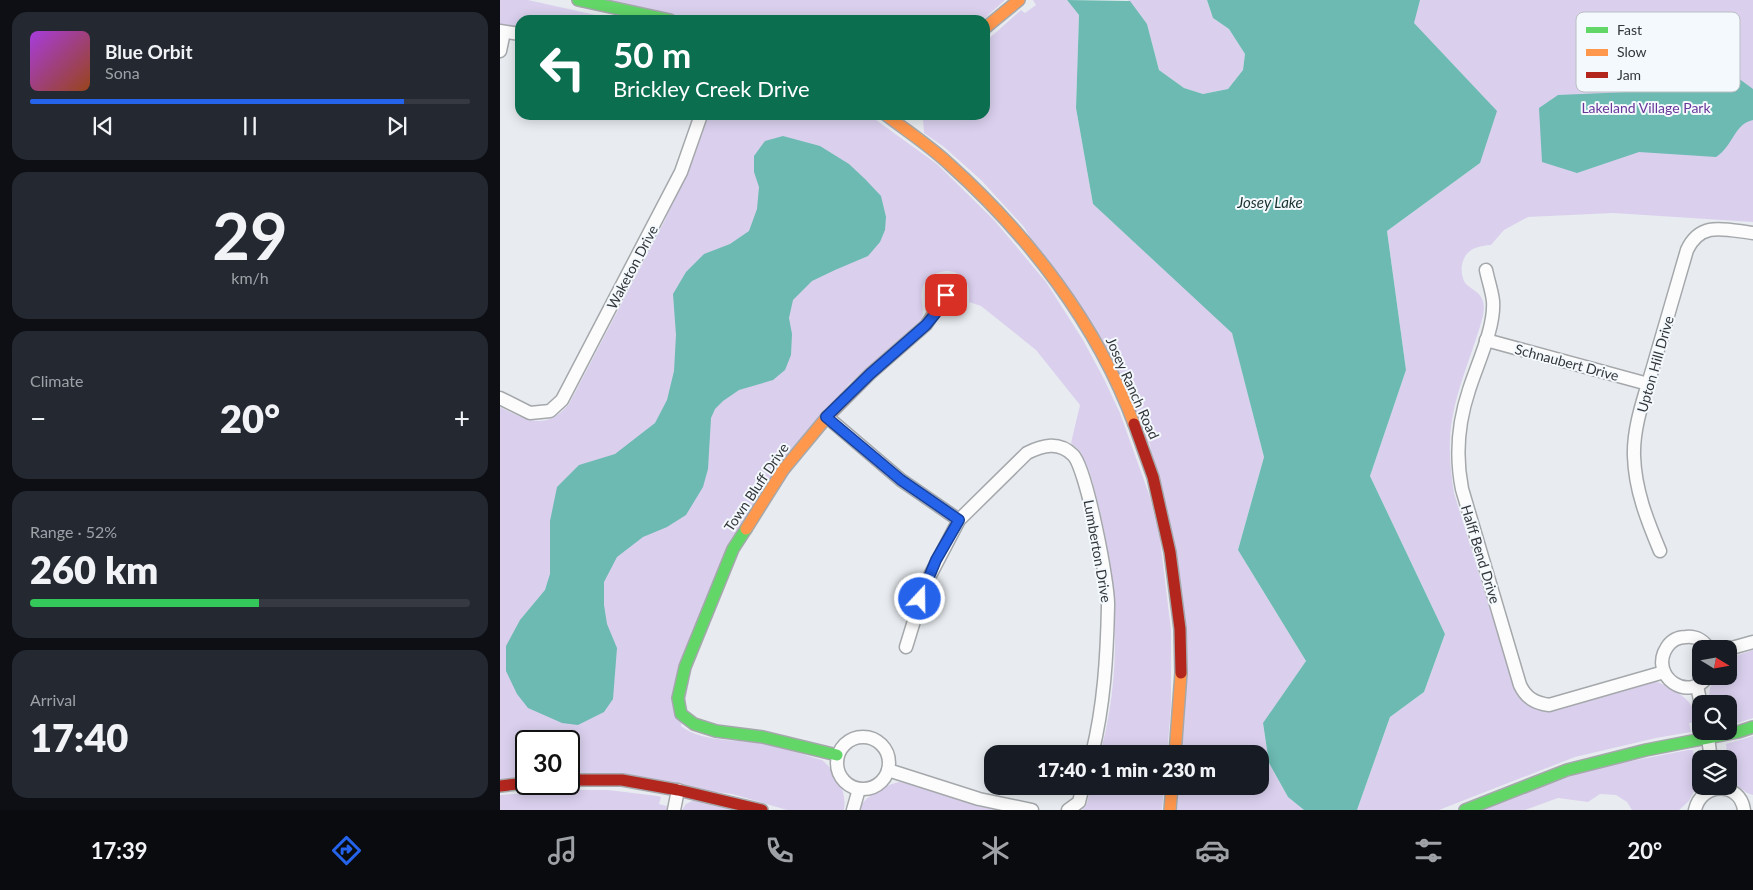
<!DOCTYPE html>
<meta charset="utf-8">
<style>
body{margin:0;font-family:Lato,sans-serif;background:#242831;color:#f1f3f6;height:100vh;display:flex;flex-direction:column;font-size:19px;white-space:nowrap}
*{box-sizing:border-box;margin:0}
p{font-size:16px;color:#9ea1a6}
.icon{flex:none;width:28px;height:28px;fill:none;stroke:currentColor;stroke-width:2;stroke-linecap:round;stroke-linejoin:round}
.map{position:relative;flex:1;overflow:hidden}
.side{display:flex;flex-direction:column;gap:12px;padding:12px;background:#0d0f14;width:500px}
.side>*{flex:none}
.banner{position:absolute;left:15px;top:15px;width:475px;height:105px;border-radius:15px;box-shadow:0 2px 12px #0003;background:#0b6e4f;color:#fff;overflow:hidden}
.needle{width:32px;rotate:101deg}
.fabs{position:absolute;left:1192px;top:640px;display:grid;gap:10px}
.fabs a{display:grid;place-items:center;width:45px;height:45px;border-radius:10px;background:#171b24;box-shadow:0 2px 12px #0003;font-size:25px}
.speed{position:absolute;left:15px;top:730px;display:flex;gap:10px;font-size:25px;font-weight:700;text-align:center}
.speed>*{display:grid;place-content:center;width:65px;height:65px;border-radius:50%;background:#171b24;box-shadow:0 2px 12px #0003;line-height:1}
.speed .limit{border:2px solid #111;border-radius:8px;background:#fff;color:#111}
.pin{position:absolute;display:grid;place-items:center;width:42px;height:42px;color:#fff;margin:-21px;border-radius:10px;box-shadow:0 2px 8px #0006}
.me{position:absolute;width:55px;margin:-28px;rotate:21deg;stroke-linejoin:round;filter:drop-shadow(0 0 4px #0008)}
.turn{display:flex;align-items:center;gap:18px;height:105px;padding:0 15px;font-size:22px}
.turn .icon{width:65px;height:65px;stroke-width:2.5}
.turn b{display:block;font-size:35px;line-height:42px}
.big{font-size:38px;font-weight:800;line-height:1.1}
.side .card{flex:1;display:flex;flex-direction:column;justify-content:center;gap:8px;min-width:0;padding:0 18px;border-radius:15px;background:#242831}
.side .dial{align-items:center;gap:0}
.dial b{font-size:65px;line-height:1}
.song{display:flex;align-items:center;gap:15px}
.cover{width:60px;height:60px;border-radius:8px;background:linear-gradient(135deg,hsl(280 70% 55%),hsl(20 70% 35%))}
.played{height:5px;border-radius:2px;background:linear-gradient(90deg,#2563eb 85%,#363941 85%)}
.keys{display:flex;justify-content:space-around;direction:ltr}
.heat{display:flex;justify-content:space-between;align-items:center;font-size:28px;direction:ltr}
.charge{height:8px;border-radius:4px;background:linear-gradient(90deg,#34c759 52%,#363941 0)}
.trip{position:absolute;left:484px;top:745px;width:285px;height:50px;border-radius:15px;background:#171b24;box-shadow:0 2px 12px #0003;font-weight:800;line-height:50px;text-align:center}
.dock{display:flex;height:80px;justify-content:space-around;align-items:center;background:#090b0e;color:#9ea1a6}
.dock .icon{width:35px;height:35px}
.dock .selected{color:#2563eb}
.dock b{font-size:22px;color:#f1f3f6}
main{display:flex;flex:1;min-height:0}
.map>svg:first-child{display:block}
.green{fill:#dad0ee}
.water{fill:#6cbab2}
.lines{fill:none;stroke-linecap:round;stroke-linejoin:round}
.street-casing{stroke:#a5a8ab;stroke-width:15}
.fast-casing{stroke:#a5a8ab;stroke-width:14}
.slow-casing{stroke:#a5a8ab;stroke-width:14}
.jam-casing{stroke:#a5a8ab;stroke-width:14}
.street{stroke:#fcfcfd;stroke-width:12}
.fast{stroke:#63d668;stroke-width:11}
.slow{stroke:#ff974d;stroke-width:11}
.jam{stroke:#b3261e;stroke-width:11}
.route-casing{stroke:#184099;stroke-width:12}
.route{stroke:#2563eb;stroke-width:9}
.labels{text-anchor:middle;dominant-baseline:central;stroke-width:4;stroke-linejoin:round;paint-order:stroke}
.park-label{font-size:14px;fill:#673799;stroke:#f4f9fe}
.street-label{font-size:14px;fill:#333639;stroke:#f4f9fe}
.water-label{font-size:15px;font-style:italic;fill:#1a322f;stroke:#f4f9fe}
.key{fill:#f4f9fe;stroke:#babec3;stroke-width:1}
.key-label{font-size:14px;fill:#333639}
</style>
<main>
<section class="side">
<div class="card">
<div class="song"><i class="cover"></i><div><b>Blue Orbit</b><p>Sona</p></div></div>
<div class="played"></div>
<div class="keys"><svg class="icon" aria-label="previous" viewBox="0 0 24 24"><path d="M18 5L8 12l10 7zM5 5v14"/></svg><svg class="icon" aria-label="pause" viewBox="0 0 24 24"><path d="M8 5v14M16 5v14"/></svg><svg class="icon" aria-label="next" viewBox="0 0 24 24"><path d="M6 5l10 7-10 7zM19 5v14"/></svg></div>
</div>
<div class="card dial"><b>29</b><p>km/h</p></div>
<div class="card"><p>Climate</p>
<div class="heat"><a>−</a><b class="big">20°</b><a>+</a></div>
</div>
<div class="card"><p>Range · 52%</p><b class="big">260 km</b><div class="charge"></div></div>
<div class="card"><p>Arrival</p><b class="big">17:40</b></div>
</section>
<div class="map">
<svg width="1253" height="810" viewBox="0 0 1253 810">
<rect width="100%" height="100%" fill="#e8ecf0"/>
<g class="green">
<path d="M0 0H28L118 20H20V30L0 26Z"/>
<path d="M108 0H505L483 20H195Z"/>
<path d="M533 0H567L579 15 576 108 593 204 732 332 764 457 738 550 806 661 763 724 769 763 788 797 804 810H677L679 786H760V754H681L685 709 650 445 524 227 481 180 444 147 424 133 423 119 426 115H485V42L521 10 525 13 536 5Z"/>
<path d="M628 0H707L713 18 729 29 745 54 743 70 728 89 703 94 684 88 659 70 647 24Z"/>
<path d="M852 0H1253V222L1113 213 1028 217 1004 230 991 245C977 246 965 249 962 265 961 270 962 276 964 281 968 288 977 290 981 297 985 303 984 309 983 316 974 350 958 384 952 420 948 444 950 468 954 493L1011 678 1018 696 1030 705 1149 681C1159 681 1164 685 1172 690 1187 697 1195 706 1197 723H1189L1191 732 1156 738 1075 757 939 810H857L890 717 924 692 945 634 870 476 906 370 887 231 980 163Z"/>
<path d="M205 115H369L437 164 494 220 546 282 583 340 604 379 620 413 650 497 660 539 671 630V707L667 754H600C622 675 618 591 600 512 595 493 591 470 581 454 579 449 574 446 571 443L580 405 536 350 481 306 469 302C469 295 470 288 466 282 457 265 433 269 424 284 418 295 425 307 422 319L348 385 203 604 181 726C202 743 240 739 267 744 285 748 304 755 322 760 337 772 347 792 344 810H287L232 794 69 774V741H26V777L0 779V407C27 421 46 431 69 404L164 222 178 192Z"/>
<path d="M1253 650V718L1229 726V704H1208L1210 688 1216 676H1229V658Z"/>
<path d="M1253 736V795L1247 793 1229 779V759H1219V754L1227 752 1226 744Z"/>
<path d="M1188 750H1193L1195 759 1202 758 1200 786 1193 793 1189 801 1179 810H1132L1127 802 1116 795 1100 794 1088 802 1058 798 1025 810H981L1090 769Z"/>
<path d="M399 782 410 784 506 810H358C364 797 385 785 399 782Z"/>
<path d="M591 786H664L662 810H582L587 803Z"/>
<path d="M65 790H108L158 796 161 797 159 804 167 806V810H0V795Z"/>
<path d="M194 800 233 810H182L186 804Z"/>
</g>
<g class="water">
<path d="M567 0 630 1 647 24 659 70 684 88 703 94 728 89 743 70 745 54 729 29 713 18 707 0H920L914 23 997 111 980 163 887 231 906 370 870 476 945 634 924 692 890 717 857 810H804L788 797 769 763 763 723 806 661 738 550 764 457 732 333 593 204 576 108 579 15Z"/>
<path d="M1179 67 1238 78 1253 89V120C1234 124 1234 145 1216 157L1139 152 1077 173 1042 162 1039 108 1058 95 1128 92Z"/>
<path d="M283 136 320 146 349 164 365 179 381 196 386 217 385 230 380 242 368 256 335 270 312 281 293 300 289 318 292 334 291 355 285 370 273 380 239 390 223 401 215 409 211 418 208 469 203 487 186 515 167 527 143 537 117 557 104 582V605L107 624 117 648 113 699 104 712 78 725 62 723 28 708 17 694 6 671V646L20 620 45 590 50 574V521L57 487 79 465 115 454 155 423 167 400 174 371 176 335 173 294 186 272 204 254 230 244 249 231 257 209 259 187 254 172V156L265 141Z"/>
</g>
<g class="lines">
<g class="street-casing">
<g id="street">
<path d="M0 31 20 34"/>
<path d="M0 51 4 32"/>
<path d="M986 270C988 280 992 291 993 301 995 328 977 364 969 390 958 423 955 454 962 489L1020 685C1026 698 1035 703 1049 705L1164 672"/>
<path d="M986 340 1148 384"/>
<path d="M0 398 30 413 50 411 62 400 181 172 201 115"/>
<path d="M327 417 401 480 459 520"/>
<path d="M1160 551C1147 520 1135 490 1134 456 1133 426 1145 395 1153 367 1164 328 1176 289 1187 250 1201 220 1226 230 1253 233"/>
<path d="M406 647 425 585 459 520 527 453C543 445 559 441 573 455 586 467 609 584 608 606 607 656 604 706 592 754"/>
<path d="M1228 649 1253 642"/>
<path d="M1208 676C1189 704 1148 676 1167 647 1171 641 1178 637 1186 637 1196 636 1204 641 1209 649"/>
<path d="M1197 686 1201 705"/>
<path d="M1207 731 1211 759"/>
<circle cx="363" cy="763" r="26"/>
<path d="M388 770 479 799 532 810"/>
<path d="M174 810 178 790"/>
<path d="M353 810 359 789"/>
<path d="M568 810 579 802 583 786"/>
<path d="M1195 810C1201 782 1240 781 1244 810"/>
</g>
</g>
<g class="fast-casing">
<g id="fast">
<path d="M78 0 170 20"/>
<path d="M246 529 233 549 185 667 178 698 181 714 194 724 216 731 263 737 337 755"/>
<path d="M965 810 1067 770 1146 750 1238 732 1253 727"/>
</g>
</g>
<g class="slow-casing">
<g id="slow">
<path d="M485 28 519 0"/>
<path d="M386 115C407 131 430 146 449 164 528 235 597 324 634 424"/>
<path d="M246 529 283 470 327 417 370 374 426 325 446 295"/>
<path d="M675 754 681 673"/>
<path d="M670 810 672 786"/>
</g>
</g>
<g class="jam-casing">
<g id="jam">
<path d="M634 424 653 477 670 552 680 629 681 673"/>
<path d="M69 780H122L178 790 262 810"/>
<path d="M0 786 26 783"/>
</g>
</g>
<use href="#street" class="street"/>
<use href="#fast" class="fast"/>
<use href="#slow" class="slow"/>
<use href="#jam" class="jam"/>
</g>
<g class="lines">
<g class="route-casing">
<path id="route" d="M420 599 436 560 459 520 401 480 326 417 370 374 426 325 435 314 446 295"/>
</g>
<use href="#route" class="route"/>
</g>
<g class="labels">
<g class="park-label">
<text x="1146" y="107">Lakeland Village Park</text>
</g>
<g class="street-label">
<text transform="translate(132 267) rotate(-62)">Waketon Drive</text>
<text transform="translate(1067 362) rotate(15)">Schnaubert Drive</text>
<text transform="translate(1155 364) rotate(-74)">Upton Hill Drive</text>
<text transform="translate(633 388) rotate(66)">Josey Ranch Road</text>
<text transform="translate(256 487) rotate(-56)">Town Bluff Drive</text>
<text transform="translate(598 551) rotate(80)">Lumberton Drive</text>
<text transform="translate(981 554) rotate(73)">Halff Bend Drive</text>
</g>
<g class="water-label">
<text x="770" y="202">Josey Lake</text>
</g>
</g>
<rect x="1076" y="12" width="164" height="80" rx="8" class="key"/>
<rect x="1086" y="27" width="22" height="6" fill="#63d668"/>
<rect x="1086" y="49" width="22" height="7" fill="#ff974d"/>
<rect x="1086" y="72" width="22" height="6" fill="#b3261e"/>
<g class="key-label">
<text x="1117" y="35">Fast</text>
<text x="1117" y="57">Slow</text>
<text x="1117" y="80">Jam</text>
</g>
</svg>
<div class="fabs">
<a><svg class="needle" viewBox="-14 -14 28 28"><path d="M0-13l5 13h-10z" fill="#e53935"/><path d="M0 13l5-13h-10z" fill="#9ea1a6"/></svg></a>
<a><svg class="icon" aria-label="search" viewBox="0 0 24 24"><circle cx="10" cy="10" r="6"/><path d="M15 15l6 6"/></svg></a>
<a><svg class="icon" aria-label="layers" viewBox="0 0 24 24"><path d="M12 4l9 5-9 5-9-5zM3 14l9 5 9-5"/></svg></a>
</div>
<div class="speed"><div class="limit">30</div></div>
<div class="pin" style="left:446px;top:295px;background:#d93025"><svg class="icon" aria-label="arrive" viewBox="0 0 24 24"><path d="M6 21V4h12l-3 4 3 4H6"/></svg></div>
<svg class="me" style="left:420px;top:599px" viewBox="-20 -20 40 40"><circle r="17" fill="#2563eb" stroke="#fff" stroke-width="3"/><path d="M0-11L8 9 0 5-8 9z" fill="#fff"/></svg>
<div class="trip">17:40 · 1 min · 230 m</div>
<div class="banner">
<div class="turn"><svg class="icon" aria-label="left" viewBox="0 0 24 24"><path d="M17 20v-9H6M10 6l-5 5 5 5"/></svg><div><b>50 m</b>Brickley Creek Drive</div></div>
</div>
</div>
</main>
<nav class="dock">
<b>17:39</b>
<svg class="icon selected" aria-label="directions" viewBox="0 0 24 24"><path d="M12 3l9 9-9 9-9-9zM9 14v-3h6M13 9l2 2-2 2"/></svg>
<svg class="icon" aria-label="music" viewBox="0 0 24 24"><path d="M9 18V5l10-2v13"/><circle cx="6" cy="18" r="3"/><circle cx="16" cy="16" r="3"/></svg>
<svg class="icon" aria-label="phone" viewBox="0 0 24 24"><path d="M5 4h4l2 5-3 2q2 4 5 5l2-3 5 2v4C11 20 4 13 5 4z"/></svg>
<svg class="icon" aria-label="climate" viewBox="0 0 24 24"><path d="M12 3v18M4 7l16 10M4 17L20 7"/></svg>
<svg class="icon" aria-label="car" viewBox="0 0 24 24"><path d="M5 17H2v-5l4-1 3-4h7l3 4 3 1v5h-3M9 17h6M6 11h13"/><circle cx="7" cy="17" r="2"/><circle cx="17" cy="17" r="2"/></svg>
<svg class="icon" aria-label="filters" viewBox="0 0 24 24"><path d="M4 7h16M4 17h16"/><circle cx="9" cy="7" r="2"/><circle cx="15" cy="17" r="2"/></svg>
<b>20°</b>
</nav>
